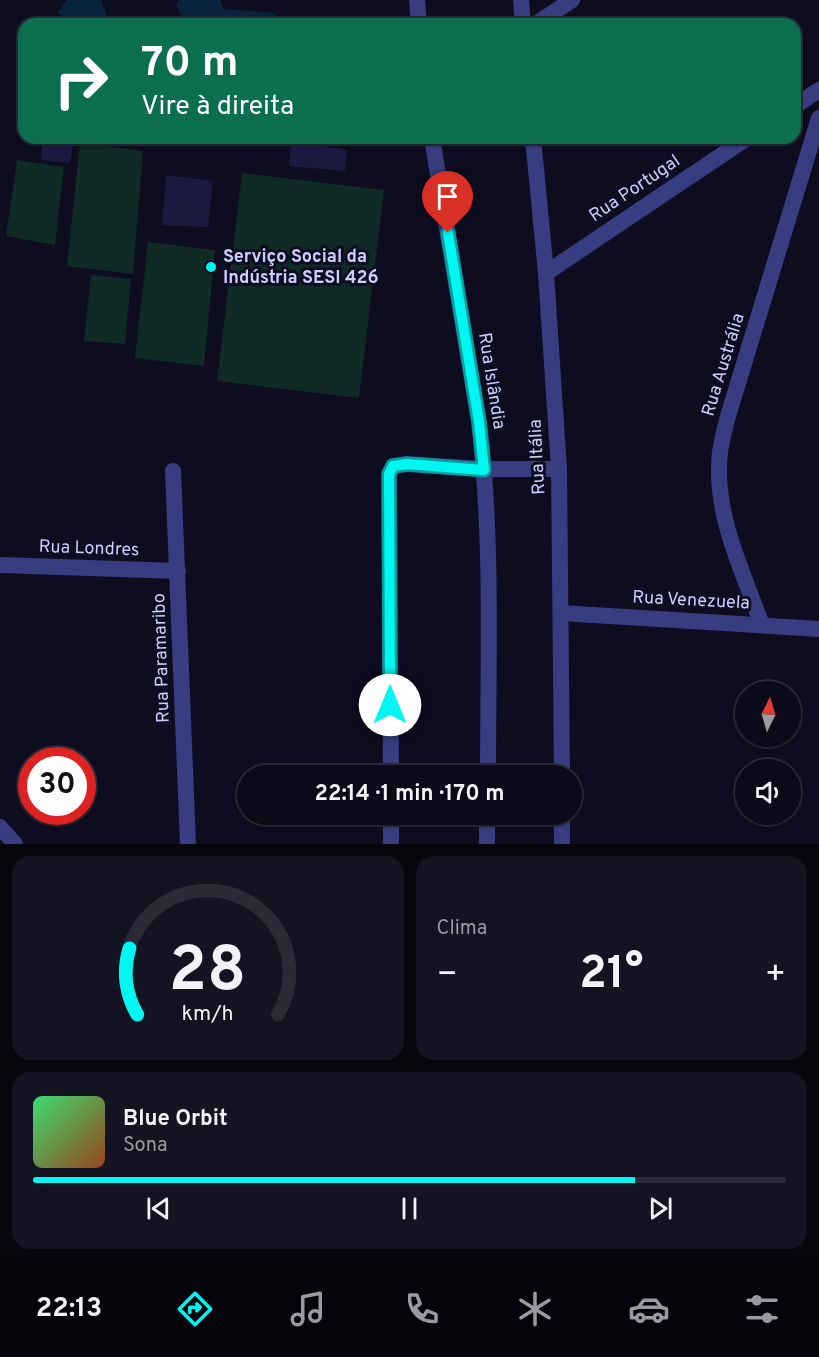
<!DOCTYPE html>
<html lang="pt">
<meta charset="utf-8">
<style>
body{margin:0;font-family:Overpass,sans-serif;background:#131321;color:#f1f3f6;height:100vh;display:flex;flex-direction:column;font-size:22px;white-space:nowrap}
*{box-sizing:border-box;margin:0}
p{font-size:20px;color:#999aa2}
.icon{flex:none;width:33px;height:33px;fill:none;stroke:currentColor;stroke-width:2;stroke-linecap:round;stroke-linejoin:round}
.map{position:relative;height:844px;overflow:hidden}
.drawer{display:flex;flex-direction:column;gap:12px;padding:12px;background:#06060d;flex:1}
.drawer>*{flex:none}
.top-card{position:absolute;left:18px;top:18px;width:783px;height:126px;border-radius:18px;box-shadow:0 2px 4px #0004,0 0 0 2px #2a2b37;background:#0b6e4f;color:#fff;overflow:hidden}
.needle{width:39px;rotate:5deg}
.fabs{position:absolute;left:735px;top:681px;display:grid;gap:12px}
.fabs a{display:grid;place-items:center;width:66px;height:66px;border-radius:50%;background:#0a0a18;box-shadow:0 2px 4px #0004,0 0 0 2px #2a2b37;font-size:30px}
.speed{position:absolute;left:18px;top:747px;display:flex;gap:12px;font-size:30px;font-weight:700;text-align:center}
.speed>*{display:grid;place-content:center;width:78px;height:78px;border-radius:50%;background:#0a0a18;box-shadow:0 2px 4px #0004,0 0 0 2px #2a2b37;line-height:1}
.speed .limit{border:9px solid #d22;background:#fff;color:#111}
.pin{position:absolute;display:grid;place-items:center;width:51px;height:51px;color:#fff;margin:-62px -26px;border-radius:50% 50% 50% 0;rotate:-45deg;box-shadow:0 0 6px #0007}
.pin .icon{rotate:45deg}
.me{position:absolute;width:66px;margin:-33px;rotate:0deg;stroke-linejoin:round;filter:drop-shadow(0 0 4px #0008)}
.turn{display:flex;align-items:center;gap:21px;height:126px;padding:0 24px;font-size:27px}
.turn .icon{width:78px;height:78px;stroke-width:2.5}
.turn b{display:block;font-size:42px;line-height:51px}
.big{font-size:45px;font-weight:700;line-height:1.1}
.drawer .widget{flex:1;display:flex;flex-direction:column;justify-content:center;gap:9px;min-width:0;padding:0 21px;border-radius:18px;background:#131321}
.drawer .dial{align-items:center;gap:0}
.dial svg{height:156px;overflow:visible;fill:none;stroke:#2a2b37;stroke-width:7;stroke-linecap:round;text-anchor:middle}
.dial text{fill:#f1f3f6;stroke:none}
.song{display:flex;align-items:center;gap:18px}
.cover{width:72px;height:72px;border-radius:9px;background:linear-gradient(135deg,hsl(140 70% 55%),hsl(20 70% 35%))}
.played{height:6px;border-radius:3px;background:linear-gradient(90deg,#00f7f1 80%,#2a2b37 80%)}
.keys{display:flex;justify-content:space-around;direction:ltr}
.heat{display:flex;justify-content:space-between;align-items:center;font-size:33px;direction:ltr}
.drawer .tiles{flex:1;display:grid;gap:12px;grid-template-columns:1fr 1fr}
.widget:last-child{grid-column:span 2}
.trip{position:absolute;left:237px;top:765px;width:345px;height:60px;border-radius:30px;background:#0a0a18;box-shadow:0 2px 4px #0004,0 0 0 2px #2a2b37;font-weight:700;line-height:60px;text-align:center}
.tab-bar{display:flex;height:96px;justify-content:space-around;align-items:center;background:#04040a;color:#999aa2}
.tab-bar .icon{width:42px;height:42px}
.tab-bar .active{color:#00f7f1}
.tab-bar b{font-size:27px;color:#f1f3f6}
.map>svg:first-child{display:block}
.green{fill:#102a26}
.water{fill:#09223d}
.building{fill:#1c1941}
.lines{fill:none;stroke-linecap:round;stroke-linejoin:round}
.minor{stroke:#373d80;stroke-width:16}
.route-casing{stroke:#00a19d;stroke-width:15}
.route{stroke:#00f7f1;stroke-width:10}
.poi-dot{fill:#00f7f1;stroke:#0e0d20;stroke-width:2}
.labels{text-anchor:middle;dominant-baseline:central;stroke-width:6;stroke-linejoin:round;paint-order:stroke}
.street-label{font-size:18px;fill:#ccf;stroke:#0e0d20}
.poi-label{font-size:18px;font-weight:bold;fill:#ccf;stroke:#0e0d20;text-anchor:start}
</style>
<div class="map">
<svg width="819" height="844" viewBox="0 0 819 844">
<rect width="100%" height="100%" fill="#0e0d20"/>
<g class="green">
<path d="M80 143 143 151 133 274 67 266Z"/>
<path d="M17 160 64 167 55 245 6 236Z"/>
<path d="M242 173 384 190 359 398 217 381Z"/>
<path d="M148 242 215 250 204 366 135 358Z"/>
<path d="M91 275 131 279 125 344 84 341Z"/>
</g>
<g class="water">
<path d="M67 0H101L107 16 131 18 134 24H64L58 11Z"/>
<path d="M179 0H220L224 9 275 13 278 24H185L176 5Z"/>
</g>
<g class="building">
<path d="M291 140 347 150 345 171 289 166Z"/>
<path d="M42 141 73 145 70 163 41 160Z"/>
<path d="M166 175 213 181 208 227 162 225Z"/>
</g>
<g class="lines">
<g class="minor">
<path d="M417 0 419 24"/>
<path d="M521 0 523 24"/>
<path d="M536 24 572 0"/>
<path d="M795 106 819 90"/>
<path d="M432 138 479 422C493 539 488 658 488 776"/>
<path d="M533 138 546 273 559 469 562 776"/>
<path d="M546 273 747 138"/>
<path d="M173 471 188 844"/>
<path d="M0 565 178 571"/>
<path d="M561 613 819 629"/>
<path d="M762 625C742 570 713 512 720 452 722 440 725 427 728 416L819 118"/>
<path d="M391 776 389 474 393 466 407 464 484 469H559"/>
<path d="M391 814V844"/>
<path d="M562 814V844"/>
<path d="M0 827 15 844"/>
<path d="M487 844V814"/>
</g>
</g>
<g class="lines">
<g class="route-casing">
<path id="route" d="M390 705 389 474 393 466 407 464 484 470 479 422 448 233"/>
</g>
<use href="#route" class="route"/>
</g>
<circle class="poi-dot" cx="211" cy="267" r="6"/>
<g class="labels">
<g class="street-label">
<text transform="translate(635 189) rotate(-34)">Rua Portugal</text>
<text transform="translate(724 365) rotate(-73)">Rua Austrália</text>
<text transform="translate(491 381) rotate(81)">Rua Islândia</text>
<text transform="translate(538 457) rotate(-93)">Rua Itália</text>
<text transform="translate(89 549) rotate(2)">Rua Londres</text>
<text transform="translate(691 601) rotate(3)">Rua Venezuela</text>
<text transform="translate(162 658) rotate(-92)">Rua Paramaribo</text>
</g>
<g class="poi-label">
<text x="223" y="257">Serviço Social da<tspan x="223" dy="21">Indústria SESI 426</tspan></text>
</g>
</g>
</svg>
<div class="fabs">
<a><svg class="needle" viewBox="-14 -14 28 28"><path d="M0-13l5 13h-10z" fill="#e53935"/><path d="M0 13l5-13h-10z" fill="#999aa2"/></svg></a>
<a><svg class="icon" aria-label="sound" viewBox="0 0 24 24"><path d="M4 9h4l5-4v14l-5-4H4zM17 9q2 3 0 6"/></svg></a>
</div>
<div class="speed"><div class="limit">30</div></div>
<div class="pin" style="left:448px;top:233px;background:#d93025"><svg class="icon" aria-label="arrive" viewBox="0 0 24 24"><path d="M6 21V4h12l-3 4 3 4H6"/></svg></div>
<svg class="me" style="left:390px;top:705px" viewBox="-20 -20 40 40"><circle r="19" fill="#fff"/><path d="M0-13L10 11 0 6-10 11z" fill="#00f7f1"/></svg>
<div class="trip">22:14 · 1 min · 170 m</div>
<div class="top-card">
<div class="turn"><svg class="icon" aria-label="right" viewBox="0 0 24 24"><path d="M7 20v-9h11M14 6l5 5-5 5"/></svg><div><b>70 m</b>Vire à direita</div></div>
</div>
</div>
<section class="drawer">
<div class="tiles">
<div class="widget dial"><svg viewBox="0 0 100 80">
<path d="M14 69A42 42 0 1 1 86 69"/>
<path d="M14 69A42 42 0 0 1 10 35" stroke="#00f7f1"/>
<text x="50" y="56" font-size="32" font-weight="700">28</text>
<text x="50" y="72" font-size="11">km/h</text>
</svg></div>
<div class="widget"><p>Clima</p>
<div class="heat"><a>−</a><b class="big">21°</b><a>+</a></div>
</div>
<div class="widget">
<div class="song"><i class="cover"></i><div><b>Blue Orbit</b><p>Sona</p></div></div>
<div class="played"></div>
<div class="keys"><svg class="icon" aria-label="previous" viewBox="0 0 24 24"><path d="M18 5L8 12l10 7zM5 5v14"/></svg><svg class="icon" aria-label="pause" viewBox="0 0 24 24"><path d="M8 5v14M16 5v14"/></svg><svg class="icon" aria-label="next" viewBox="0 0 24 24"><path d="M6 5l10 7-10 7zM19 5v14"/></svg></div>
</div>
</div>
</section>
<nav class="tab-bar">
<b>22:13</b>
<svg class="icon active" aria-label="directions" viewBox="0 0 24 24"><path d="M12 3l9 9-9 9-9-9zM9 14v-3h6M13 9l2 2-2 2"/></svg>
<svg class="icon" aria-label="music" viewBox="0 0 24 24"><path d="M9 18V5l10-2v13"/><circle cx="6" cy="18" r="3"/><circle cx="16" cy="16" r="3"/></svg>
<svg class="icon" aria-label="phone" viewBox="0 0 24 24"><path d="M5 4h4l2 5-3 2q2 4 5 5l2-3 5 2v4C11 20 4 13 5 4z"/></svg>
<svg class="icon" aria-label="climate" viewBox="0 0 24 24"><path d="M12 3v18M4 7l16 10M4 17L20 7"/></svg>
<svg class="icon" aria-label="car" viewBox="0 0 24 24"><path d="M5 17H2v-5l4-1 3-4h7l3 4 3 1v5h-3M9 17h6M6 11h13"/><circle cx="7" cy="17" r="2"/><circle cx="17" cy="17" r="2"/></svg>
<svg class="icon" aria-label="filters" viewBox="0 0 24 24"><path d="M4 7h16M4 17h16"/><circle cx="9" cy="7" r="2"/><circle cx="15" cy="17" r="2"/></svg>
</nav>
